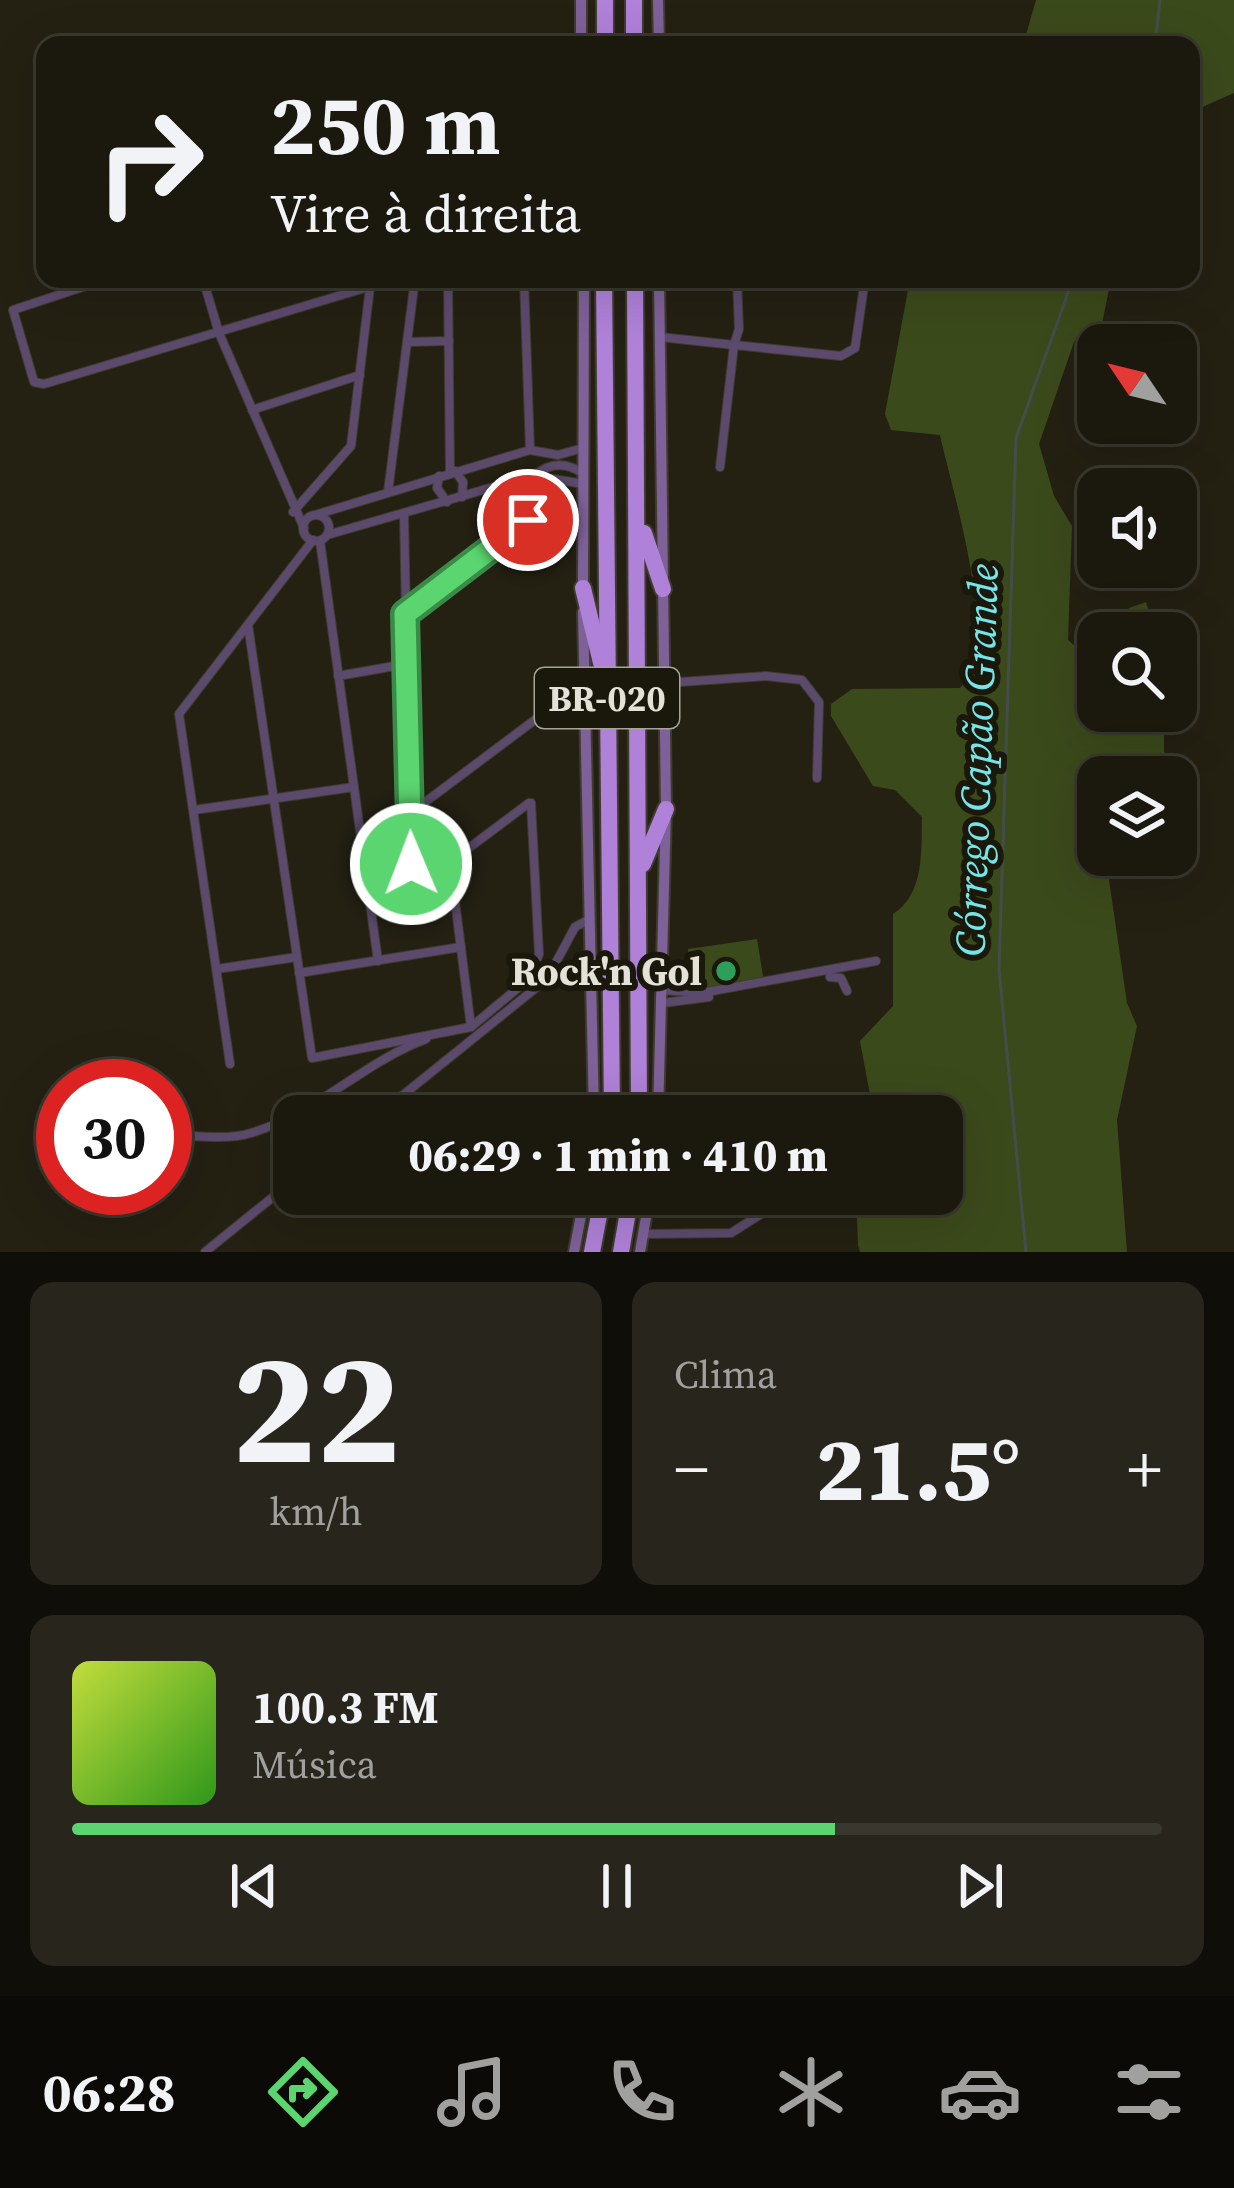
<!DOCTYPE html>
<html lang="pt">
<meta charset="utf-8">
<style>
body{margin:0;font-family:"Source Serif 4",serif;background:#28261c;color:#f1f3f6;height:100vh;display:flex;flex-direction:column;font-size:45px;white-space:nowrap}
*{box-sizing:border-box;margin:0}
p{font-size:39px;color:#a0a09e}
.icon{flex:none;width:66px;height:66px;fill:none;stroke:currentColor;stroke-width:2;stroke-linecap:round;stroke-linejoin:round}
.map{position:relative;height:1252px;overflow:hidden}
.sheet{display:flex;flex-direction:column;gap:30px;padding:30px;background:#0f0e08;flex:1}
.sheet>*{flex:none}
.top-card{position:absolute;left:36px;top:36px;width:1164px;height:252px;border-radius:24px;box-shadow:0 12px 48px #0002,0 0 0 3px #39382e;background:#1b190e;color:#f1f3f6;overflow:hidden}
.needle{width:78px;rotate:305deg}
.buttons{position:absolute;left:1077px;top:324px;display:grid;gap:24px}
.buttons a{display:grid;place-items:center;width:120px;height:120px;border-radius:24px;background:#1b190e;box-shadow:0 12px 48px #0002,0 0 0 3px #39382e;font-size:60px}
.speed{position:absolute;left:36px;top:1059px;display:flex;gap:24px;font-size:60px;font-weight:700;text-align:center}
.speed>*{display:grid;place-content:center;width:156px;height:156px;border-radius:50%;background:#1b190e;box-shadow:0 12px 48px #0002,0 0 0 3px #39382e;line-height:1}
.speed .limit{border:18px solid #d22;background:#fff;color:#111}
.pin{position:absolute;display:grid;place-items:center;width:102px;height:102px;color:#fff;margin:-51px;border:6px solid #fff;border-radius:50%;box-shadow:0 3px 12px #0007}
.me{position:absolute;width:132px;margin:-66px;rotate:359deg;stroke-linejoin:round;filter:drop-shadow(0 0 9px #0008)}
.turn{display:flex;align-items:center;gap:42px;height:252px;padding:0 36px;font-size:54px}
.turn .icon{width:156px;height:156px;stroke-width:2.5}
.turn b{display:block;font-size:84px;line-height:102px}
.big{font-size:90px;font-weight:800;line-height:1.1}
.sheet .tile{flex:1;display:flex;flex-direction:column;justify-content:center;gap:18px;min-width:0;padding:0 42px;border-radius:24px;background:#28261c}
.sheet .dial{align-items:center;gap:0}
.dial b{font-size:156px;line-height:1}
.song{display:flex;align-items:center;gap:36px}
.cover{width:144px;height:144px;border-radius:18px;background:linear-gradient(135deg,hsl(70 70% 55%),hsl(110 70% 35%))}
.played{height:12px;border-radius:6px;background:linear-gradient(90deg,#5ad56f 70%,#39382e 70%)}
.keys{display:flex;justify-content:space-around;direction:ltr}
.heat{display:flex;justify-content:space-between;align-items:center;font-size:66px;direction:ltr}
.sheet .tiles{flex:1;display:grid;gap:30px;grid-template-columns:1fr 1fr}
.tile:last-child{grid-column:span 2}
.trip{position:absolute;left:273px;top:1095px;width:690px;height:120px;border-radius:24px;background:#1b190e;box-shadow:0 12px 48px #0002,0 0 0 3px #39382e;font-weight:800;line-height:120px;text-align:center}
.dock{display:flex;height:192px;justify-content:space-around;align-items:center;background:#0b0a06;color:#a0a09e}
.dock .icon{width:84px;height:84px}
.dock .selected{color:#5ad56f}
.dock b{font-size:54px;color:#f1f3f6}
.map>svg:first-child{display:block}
.green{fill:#3b4a1b}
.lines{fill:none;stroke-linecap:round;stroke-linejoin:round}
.stream{stroke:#444d4b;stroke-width:3}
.street-casing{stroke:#3f3c2f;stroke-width:10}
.secondary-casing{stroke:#3f3c2f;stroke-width:14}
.highway-casing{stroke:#3f3c2f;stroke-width:20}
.street{stroke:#5c4a6d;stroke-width:8}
.secondary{stroke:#7e6198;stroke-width:10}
.highway{stroke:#af81d8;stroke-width:16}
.route-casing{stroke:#3a8a48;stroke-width:30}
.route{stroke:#5ad56f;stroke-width:21}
.leisure-dot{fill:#2e9e5b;stroke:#1a180a;stroke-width:4.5}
.labels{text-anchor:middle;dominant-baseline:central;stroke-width:12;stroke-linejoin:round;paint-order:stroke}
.shield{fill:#1a180a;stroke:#a7a59a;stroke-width:3}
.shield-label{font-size:36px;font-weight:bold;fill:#e3e1d8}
.poi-label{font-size:39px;font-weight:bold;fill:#e3e1d8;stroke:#1a180a;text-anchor:end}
.water-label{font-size:42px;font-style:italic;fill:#75e5ea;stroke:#1a180a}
</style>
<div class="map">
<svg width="1234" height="1252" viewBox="0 0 1234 1252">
<rect width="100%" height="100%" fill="#242113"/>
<g class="green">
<path d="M1036 0H1234V93L1191 112V45H1023Z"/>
<path d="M910 279H1111L1101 329 1074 342 1039 444 1054 496 1072 526 1068 640 1083 653 1098 639V711H1164V751L1172 777H1098V855H1117L1109 880 1127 1003 1137 1026 1117 1120 1127 1252H860L858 1245 856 1194H942V1116H874L860 1041 893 1006V914C925 894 921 850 922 817L895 790 873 786 831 716V704L852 689 960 688C1002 644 952 492 940 435L891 430 885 414Z"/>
<path d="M1146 602 1155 633H1104L1129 608Z"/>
<path d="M757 939 764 983 691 994 688 949Z"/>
</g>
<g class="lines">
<g class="stream">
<path d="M1155 45 1160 0"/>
<path d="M1026 1252 999 969 1016 438 1073 279"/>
</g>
<g class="street-casing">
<g id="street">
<path d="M107 279 13 310 34 382 44 384 395 279"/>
<path d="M203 279 219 333 304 528"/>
<path d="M448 279 450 472"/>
<path d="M524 279 530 450"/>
<path d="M737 279 739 329 734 345 841 356 855 348 865 279"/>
<path d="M660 337 734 345 720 467"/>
<path d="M407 342 449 341"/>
<path d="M252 410 360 375"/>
<path d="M455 471 463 482 462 497"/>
<path d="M439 476 437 488 447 502"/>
<path d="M536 476 583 484"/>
<path d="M388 492 415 279"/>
<path d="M293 512 351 446 370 287"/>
<path d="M315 515 530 450 558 455 583 448"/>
<path d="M404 515 411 864 417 869 450 862 529 803"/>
<circle cx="316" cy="528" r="13"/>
<path d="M327 535 535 475C550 463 566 462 582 473"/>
<path d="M320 541 378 961"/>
<path d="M406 613 525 526 528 477"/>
<path d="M248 625 312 1058 471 1027 530 978 539 954 531 803"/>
<path d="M338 676 406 664"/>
<path d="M665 683 766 676 802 680 819 702 817 778"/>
<path d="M420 806 540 716 583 695"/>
<path d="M194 810 354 787"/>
<path d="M450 862 471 1027"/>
<path d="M217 969 297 957"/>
<path d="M299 973 461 947"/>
<path d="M830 977 841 978 847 991"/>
<path d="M663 990 701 993 876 961"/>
<path d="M663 1003 709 997"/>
<path d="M230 1064 179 714 313 540"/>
<path d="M377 1116 547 979 575 927 590 919"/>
<path d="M165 1134C192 1135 225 1141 251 1133 316 1114 362 1063 426 1039"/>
<path d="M644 1234 731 1233 788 1197"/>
<path d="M205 1252 294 1180"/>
</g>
</g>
<g class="secondary-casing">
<g id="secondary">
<path d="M581 0V45"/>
<path d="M658 0 659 45"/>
<path d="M583 594 584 279"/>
<path d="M583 612 594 1116"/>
<path d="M658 1116 666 809 659 279"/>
<path d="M574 1252 585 1194"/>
<path d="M640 1252 650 1194"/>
</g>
</g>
<g class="highway-casing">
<g id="highway">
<path d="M634 0V45"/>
<path d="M605 45V0"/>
<path d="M604 279 612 1116"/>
<path d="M635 279 639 1116"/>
<path d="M644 533 663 589"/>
<path d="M583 588 601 663"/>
<path d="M643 864 666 809"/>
<path d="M592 1252 603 1194"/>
<path d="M621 1252 631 1194"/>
</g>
</g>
<use href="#street" class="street"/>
<use href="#secondary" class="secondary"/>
<use href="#highway" class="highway"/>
</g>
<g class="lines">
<g class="route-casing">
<path id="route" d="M411 864 405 614 528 520"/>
</g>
<use href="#route" class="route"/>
</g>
<circle class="leisure-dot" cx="726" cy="971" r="12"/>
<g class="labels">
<rect class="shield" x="535" y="668" width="144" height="60" rx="9"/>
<g class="shield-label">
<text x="607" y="698">BR-020</text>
</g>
<g class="poi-label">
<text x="702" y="971">Rock'n Gol</text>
</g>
<g class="water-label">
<text transform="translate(976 760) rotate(-88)">Córrego Capão Grande</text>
</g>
</g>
</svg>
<div class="buttons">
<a><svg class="needle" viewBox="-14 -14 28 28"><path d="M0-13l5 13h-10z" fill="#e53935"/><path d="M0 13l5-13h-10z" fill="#a0a09e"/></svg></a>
<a><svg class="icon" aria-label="sound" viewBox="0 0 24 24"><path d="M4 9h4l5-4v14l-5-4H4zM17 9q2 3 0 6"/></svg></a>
<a><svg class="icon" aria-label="search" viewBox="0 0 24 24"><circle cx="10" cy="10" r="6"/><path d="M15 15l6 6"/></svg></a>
<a><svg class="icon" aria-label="layers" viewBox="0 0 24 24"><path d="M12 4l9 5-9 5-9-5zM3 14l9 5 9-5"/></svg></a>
</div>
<div class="speed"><div class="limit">30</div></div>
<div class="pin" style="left:528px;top:520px;background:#d93025"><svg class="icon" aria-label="arrive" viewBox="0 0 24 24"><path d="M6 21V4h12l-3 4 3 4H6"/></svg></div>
<svg class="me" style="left:411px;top:864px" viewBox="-20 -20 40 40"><circle r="17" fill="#5ad56f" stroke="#fff" stroke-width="3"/><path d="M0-11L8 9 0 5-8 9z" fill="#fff"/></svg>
<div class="trip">06:29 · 1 min · 410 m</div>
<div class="top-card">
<div class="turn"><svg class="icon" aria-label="right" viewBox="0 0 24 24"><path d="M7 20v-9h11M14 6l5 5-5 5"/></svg><div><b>250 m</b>Vire à direita</div></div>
</div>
</div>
<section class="sheet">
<div class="tiles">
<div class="tile dial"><b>22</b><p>km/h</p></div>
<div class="tile"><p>Clima</p>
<div class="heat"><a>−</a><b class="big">21.5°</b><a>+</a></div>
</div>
<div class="tile">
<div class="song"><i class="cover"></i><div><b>100.3 FM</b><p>Música</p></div></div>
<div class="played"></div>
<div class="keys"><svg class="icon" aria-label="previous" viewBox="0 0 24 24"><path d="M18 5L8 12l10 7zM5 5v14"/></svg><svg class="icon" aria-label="pause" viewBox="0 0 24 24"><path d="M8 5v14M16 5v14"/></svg><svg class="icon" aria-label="next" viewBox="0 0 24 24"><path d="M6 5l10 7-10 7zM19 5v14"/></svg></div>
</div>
</div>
</section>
<nav class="dock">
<b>06:28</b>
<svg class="icon selected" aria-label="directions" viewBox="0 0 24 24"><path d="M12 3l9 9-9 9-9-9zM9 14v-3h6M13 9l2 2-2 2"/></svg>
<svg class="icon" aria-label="music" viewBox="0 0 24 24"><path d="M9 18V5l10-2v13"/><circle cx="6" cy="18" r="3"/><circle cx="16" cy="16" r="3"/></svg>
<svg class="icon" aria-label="phone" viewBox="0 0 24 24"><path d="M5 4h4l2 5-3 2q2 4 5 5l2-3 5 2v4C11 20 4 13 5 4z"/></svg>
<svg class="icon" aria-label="climate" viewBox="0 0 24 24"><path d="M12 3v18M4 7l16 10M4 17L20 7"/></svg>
<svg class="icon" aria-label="car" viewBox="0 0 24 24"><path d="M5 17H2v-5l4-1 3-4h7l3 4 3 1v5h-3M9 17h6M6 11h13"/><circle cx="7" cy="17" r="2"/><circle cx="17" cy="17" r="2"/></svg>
<svg class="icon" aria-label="filters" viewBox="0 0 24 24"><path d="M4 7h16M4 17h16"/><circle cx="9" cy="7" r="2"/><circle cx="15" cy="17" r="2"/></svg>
</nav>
